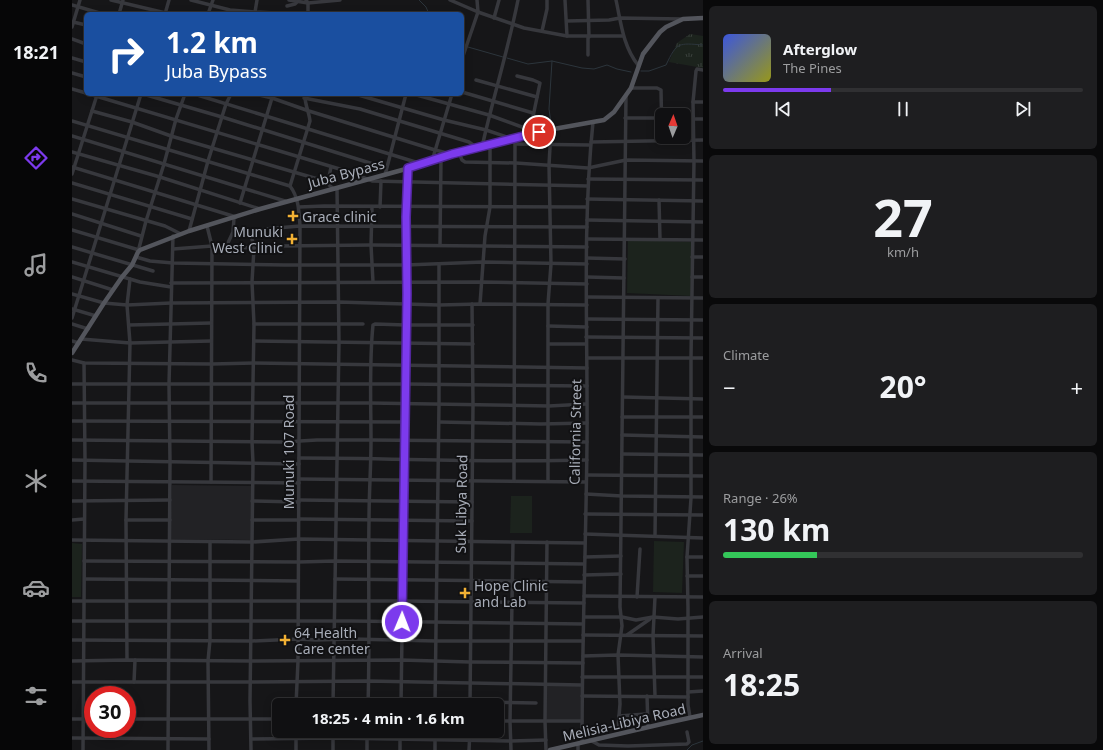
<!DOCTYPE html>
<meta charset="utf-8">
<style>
body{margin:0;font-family:"Noto Sans",sans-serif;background:#1e1e20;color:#f1f3f6;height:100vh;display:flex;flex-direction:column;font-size:15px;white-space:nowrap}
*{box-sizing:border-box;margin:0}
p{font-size:13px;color:#9c9d9f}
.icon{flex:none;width:22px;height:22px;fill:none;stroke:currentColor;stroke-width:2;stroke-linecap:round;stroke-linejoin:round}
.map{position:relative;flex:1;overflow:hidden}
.side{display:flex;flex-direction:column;gap:6px;padding:6px;background:#09090a;width:400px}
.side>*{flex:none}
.guide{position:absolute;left:12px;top:12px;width:380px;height:84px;border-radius:6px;box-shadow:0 2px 10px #0003,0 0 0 1px #303032;background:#1a4fa0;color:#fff;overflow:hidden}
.needle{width:26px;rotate:2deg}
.buttons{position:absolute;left:583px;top:108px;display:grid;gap:8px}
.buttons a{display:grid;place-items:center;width:36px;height:36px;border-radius:6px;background:#101012;box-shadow:0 2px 10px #0003,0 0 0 1px #303032;font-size:20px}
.speed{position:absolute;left:12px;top:686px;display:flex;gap:8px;font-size:20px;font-weight:700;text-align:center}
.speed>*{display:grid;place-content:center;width:52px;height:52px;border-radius:50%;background:#101012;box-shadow:0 2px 10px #0003,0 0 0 1px #303032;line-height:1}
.speed .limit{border:6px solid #d22;background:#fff;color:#111}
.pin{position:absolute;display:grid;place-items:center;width:34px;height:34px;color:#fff;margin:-17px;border:2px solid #fff;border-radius:50%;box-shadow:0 1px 4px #0007}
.me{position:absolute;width:44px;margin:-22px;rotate:1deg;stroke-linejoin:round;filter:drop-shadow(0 0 3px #0008)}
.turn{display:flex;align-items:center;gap:14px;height:84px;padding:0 16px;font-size:18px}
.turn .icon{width:52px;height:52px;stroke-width:2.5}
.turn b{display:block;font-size:28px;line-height:34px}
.big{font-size:30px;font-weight:700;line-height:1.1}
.side .card{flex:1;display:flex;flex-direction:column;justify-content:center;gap:6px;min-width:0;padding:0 14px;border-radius:6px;background:#1e1e20}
.side .dial{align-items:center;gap:0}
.dial b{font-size:52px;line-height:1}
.song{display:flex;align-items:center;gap:12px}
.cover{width:48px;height:48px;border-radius:6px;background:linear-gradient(135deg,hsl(230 70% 55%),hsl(60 70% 35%))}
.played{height:4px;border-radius:2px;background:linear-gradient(90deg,#7c3aed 30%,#303032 30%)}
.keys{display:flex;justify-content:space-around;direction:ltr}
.heat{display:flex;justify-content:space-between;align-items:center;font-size:22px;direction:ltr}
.charge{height:6px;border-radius:3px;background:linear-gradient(90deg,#34c759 26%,#303032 0)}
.trip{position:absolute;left:200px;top:698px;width:232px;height:40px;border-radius:6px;background:#101012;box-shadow:0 2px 10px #0003,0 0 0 1px #303032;font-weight:700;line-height:40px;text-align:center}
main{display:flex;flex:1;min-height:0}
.tabs{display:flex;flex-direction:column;width:72px;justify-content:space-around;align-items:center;background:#060607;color:#9c9d9f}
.tabs .icon{width:28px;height:28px}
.tabs .current{color:#7c3aed}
.tabs b{font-size:18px;color:#f1f3f6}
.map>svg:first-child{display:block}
.built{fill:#222225}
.grass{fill:url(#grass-tufts)}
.park{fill:#1c231d}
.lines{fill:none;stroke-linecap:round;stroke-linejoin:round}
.stream{stroke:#2c353c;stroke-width:1}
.minor{stroke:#37383d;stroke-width:3.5}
.major{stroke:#53555c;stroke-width:4.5}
.route-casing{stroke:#51269a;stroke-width:10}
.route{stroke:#7c3aed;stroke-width:7}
.poi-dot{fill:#f2b134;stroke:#111113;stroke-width:1.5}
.labels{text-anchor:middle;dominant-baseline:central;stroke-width:4;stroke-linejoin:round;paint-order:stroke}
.street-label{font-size:14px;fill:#a8adb8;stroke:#111113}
.poi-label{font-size:14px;fill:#a8adb8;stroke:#111113;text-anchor:start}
</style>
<main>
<nav class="tabs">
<b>18:21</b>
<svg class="icon current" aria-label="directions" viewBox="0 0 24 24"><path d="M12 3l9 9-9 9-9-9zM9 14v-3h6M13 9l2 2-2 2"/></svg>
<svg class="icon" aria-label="music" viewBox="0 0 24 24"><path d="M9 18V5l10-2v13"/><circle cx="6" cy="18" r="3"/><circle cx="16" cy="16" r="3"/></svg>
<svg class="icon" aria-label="phone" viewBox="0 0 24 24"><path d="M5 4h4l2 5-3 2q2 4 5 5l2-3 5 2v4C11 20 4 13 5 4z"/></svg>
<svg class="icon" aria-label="climate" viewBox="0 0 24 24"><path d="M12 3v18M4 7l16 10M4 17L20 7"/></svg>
<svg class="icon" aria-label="car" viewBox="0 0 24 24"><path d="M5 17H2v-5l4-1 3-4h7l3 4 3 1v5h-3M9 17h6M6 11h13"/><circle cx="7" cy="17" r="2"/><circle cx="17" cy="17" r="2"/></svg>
<svg class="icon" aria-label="filters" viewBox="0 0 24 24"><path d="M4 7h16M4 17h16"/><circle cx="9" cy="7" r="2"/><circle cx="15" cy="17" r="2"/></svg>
</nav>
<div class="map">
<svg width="631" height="750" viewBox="0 0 631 750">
<defs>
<pattern id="grass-tufts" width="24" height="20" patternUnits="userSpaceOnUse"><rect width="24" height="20" fill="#1c231d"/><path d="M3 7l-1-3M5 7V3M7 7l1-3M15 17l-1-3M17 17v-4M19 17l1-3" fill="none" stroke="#3a403c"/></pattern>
</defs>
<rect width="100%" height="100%" fill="#161618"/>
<g class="built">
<path d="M100 485 180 486 179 540 98 539Z"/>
<path d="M475 685 509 686 508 721 473 720Z"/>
<path d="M295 731H329V739L295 737Z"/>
</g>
<path class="grass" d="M618 34 631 36V68L597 62 605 43Z"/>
<g class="park">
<path d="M556 240 620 242 619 296 555 293Z"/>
<path d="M439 496H460V533H438Z"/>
<path d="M582 541 612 542 610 593 581 592Z"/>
<path d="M0 543 10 544 9 597H0Z"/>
</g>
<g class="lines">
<g class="stream">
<path d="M347 0 354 7 357 14"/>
<path d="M396 47 431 57"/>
<path d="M435 58 456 64 480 61 510 68 522 69 535 65 545 69 559 72"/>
<path d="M569 71H577L594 65C605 42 606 43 631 45"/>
<path d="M479 123 477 109 480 61"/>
<path d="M615 750 620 745 631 741"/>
</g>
<g class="minor">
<path d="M39 0 98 14"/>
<path d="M119 0 158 10 183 12 226 14"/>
<path d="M217 0 236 3 268 0"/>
<path d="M234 0 236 3V14"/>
<path d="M378 0 406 12 452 28 495 36"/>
<path d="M493 0 495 36H551"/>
<path d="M516 0 517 37"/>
<path d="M544 0C549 23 551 46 566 65"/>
<path d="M0 5 31 14"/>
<path d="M215 6 223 4 226 1"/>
<path d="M183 12 185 0"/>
<path d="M47 14 51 0"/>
<path d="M93 14 97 0"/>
<path d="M136 14 141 0"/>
<path d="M422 18 427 0"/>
<path d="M495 21 537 20 548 18 610 19"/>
<path d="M1 22 14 25"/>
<path d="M0 27 8 0"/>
<path d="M470 31 475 9V0"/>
<path d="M516 37V55"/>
<path d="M0 39 14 44"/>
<path d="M0 58 14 62"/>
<path d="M390 59 406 12 405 0"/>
<path d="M0 73 14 77"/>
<path d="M445 76 461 80 468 83 458 131"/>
<path d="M404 80 465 97"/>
<path d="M559 88H585L589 90 590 140"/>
<path d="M0 89 14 93"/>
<path d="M390 92 461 113"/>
<path d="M17 94 281 173 300 181 516 186"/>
<path d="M71 94 150 117 314 168"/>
<path d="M122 94 350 164"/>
<path d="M183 94 200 98 237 111 363 150 379 154"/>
<path d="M283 94 372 120 414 130 441 139"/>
<path d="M341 94 417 115 458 130"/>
<path d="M232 98 288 109 397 142 405 148"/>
<path d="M621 102H631"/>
<path d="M20 111 60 122 99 136 256 182 257 185 262 189"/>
<path d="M553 118H590"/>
<path d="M612 119H631"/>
<path d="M0 121 218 186"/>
<path d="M0 136 213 201"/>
<path d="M519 142 631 140"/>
<path d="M444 144 518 145"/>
<path d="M410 147C421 98 436 50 446 0"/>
<path d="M0 152 88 177 188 209"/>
<path d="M387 153 390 160 393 162 444 163 516 168 554 160 631 161"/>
<path d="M360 161 380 94"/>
<path d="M0 167 164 217"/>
<path d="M0 174 25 95"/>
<path d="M313 175 334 94"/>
<path d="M516 179 631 180"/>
<path d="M256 182 259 167"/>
<path d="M0 183 120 219"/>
<path d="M0 199 93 226 109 234"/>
<path d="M515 199 631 201"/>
<path d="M587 200 588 239"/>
<path d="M168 203 200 98"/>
<path d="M227 207 252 206 515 207"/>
<path d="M300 207 299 245 301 282"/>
<path d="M308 207 309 181"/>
<path d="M0 214 69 236"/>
<path d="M515 220 631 222"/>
<path d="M135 226 140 246 139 482"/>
<path d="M0 230 67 250"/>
<path d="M117 231 136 161 154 104 159 94"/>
<path d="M515 239 631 240"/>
<path d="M368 245 369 158"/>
<path d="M0 247 81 271"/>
<path d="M154 247 161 232 162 218"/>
<path d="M101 249 140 246 182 248 208 246 299 245 515 247"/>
<path d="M66 252 74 221 92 164 104 119 113 94"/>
<path d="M64 257 78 261 101 263 213 265H334L411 262 515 264"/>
<path d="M620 257H631"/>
<path d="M515 258 553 259"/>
<path d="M0 262 68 282 99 287"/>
<path d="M0 277 41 290"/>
<path d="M515 277 552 278"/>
<path d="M620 277H631"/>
<path d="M99 283 410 282 515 284"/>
<path d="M0 294 32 303 55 305 99 303 266 302 367 305 408 304 515 305"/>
<path d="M515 297 631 298"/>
<path d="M408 304 413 236 418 207V145"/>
<path d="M0 309 24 316"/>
<path d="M0 318 69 94"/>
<path d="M515 319 631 320"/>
<path d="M0 324 16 329"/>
<path d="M182 324H291"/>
<path d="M57 325 139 323"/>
<path d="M476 326 515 327"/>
<path d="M514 337 631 338"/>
<path d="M9 339 58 343 139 341"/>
<path d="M0 341 7 343"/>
<path d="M182 341 401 344"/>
<path d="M477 344H514"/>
<path d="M515 358H631"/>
<path d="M0 360 12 363 140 364 182 363 515 368"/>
<path d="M0 384H334L515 386"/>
<path d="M551 397 631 399"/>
<path d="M0 403H298L477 406 514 404"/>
<path d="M550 417H631"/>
<path d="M0 421 333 422"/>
<path d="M367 422 469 424 515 423"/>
<path d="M550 435 631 437"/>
<path d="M0 440 211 442 245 440H299L515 442"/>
<path d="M550 454 631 455"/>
<path d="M227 458C323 458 419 463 515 460"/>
<path d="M0 460 227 464"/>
<path d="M515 475 631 476"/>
<path d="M227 479 514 482"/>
<path d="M0 481 227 483"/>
<path d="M442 481 443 139"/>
<path d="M476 481V304L479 264 477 165 479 129"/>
<path d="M514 494 550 496 631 497"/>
<path d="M227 500 400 502"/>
<path d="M0 501 98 500"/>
<path d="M180 501 227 502"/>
<path d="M513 514 631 515"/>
<path d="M227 519 400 521"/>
<path d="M0 520 12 519"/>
<path d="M54 520H98"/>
<path d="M180 520H227"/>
<path d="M513 534 631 538"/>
<path d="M583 536 586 298"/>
<path d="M0 540 180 542 227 539 513 543"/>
<path d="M513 557 549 556"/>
<path d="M615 557H631"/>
<path d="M12 561 227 562 263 561 512 564"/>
<path d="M512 575 549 574"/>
<path d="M615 576H631"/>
<path d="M13 579 226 581"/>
<path d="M263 579 512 582"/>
<path d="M512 596 631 597"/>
<path d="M565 597 568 549"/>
<path d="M583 597 581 636 583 696"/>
<path d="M0 601H330L512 603"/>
<path d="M512 617H550L564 620 581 617 606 619 631 617"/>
<path d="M0 621H279L511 624"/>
<path d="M511 635 631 636"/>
<path d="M555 635 578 619"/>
<path d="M0 640 180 641 226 639 244 640 280 639 364 641H511"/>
<path d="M511 656 546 655 631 657"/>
<path d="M55 660 54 520 58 343 55 305 58 279"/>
<path d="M0 661 55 660 179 661 329 660 398 662 511 663"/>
<path d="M510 677H631"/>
<path d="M0 682H179L296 681 510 685"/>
<path d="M62 682 63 660"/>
<path d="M616 692 631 691"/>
<path d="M510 696 616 697"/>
<path d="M575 696 576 727"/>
<path d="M224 700 363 701 464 703"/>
<path d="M224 705 226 661 228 226C227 212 227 198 218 186L238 121C237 111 232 103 233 94"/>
<path d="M261 705 267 342 265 188"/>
<path d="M296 705C298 643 296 582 297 520 297 493 299 467 299 441 299 402 297 364 301 325L303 324 334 325H401"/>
<path d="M329 705 335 283 334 206 336 168"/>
<path d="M363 705 367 404V264"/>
<path d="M398 705 401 405 400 304"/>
<path d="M547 716 574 714"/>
<path d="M618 717 616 705V608L615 557 619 498V358L622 161 621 102 624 71 625 69 631 70"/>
<path d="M0 719H21"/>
<path d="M55 719H207"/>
<path d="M425 721H510"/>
<path d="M546 728 548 704 546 655 550 626 548 607 554 96"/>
<path d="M224 731V750"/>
<path d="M261 731V750"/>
<path d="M0 738 137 739"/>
<path d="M179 739 261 738 439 741 474 740"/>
<path d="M518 740 527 745 556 746 615 744 617 742 615 732"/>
<path d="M510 742C510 642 514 543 515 443 516 336 510 229 521 122"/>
<path d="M11 750 13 460 12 363"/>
<path d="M96 750 98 462 97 384 101 236"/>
<path d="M137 750 136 661 138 640V542"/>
<path d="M179 750 178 701 181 463 180 441 182 324 180 282 182 248 180 239 183 232 193 229 228 226 515 227"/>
<path d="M295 750V731"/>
<path d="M328 750V731"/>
<path d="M363 750V731"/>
<path d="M397 750 398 731"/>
<path d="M439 750 438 721 441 542"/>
<path d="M474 750 473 721 475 542"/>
<path d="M506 750V744"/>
</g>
<g class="major">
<path d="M0 353 32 303 50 277 60 265 66 252 68 250 117 231 188 209 352 164 380 154 476 130 532 120 542 112 559 88 571 54 588 32 594 27 611 19 631 18"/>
<path d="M478 750 594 723 631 715"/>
</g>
</g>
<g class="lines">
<g class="route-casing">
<path id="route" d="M330 622 335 294 334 217 336 168 380 154 467 132"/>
</g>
<use href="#route" class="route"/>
</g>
<g class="poi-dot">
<path d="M219 210h4v4h4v4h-4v4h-4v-4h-4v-4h4z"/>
<path d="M218 233h4v4h4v4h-4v4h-4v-4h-4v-4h4z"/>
<path d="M391 587h4v4h4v4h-4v4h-4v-4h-4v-4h4z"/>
<path d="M211 634h4v4h4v4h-4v4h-4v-4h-4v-4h4z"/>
</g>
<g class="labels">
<g class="street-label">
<text transform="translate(274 173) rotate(-15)">Juba Bypass</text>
<text transform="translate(503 432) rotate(-89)">California Street</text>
<text transform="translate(216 452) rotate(-90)">Munuki 107 Road</text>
<text transform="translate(389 504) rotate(-89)">Suk Libya Road</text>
<text transform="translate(552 722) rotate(-13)">Melisia-Libiya Road</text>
</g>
<g class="poi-label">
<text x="230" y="216">Grace clinic</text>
<text x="211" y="231" text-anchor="end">Munuki<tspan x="211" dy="16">West Clinic</tspan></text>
<text x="402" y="585">Hope Clinic<tspan x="402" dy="16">and Lab</tspan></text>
<text x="222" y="632">64 Health<tspan x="222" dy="16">Care center</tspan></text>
</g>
</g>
</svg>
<div class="buttons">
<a><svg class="needle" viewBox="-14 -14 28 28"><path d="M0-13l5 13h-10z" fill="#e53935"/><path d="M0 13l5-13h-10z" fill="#9c9d9f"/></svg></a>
</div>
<div class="speed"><div class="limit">30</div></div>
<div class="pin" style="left:467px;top:132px;background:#d93025"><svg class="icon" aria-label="arrive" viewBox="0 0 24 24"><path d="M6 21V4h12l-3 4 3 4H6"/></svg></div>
<svg class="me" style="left:330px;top:622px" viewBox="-20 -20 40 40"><circle r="17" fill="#7c3aed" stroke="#fff" stroke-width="3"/><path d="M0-11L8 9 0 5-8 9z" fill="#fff"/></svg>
<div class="trip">18:25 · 4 min · 1.6 km</div>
<div class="guide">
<div class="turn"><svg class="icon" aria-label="right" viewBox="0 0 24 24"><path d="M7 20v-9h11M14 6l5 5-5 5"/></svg><div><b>1.2 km</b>Juba Bypass</div></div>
</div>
</div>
<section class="side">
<div class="card">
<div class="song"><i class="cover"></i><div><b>Afterglow</b><p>The Pines</p></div></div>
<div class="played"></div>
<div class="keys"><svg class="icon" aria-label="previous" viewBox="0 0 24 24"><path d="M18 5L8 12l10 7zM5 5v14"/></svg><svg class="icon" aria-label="pause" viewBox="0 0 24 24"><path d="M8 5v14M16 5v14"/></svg><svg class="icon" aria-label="next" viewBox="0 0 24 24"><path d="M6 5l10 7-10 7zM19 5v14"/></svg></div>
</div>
<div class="card dial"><b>27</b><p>km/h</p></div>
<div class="card"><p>Climate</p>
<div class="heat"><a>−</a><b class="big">20°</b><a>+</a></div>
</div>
<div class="card"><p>Range · 26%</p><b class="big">130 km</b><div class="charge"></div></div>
<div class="card"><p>Arrival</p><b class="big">18:25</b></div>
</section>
</main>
